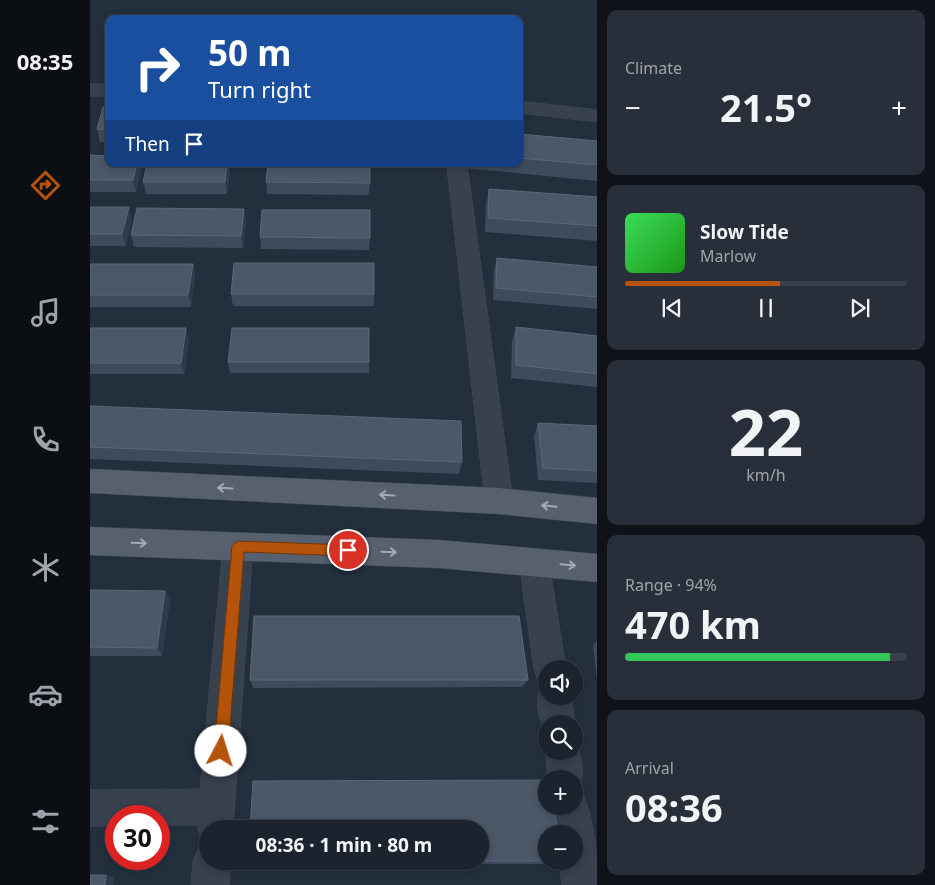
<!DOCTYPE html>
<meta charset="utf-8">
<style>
body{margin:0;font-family:"Noto Sans",sans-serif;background:#282f3a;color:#f1f3f6;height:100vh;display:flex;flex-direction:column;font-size:19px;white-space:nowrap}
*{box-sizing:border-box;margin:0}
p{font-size:16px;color:#a0a4aa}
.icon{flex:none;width:28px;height:28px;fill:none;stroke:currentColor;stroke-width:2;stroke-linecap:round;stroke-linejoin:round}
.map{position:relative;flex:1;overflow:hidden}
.details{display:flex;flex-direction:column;gap:10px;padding:10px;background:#0f1319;width:338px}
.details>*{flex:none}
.top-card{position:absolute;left:15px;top:15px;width:418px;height:152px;border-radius:10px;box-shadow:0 2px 8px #0003,0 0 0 1px #39404a;background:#1a4fa0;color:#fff;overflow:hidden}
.controls{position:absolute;left:448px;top:660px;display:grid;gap:10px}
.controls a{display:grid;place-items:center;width:45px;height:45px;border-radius:50%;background:#1b232e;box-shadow:0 2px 8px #0003,0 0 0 1px #39404a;font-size:25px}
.speed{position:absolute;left:15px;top:805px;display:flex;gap:10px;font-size:25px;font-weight:700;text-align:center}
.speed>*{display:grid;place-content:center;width:65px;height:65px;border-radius:50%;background:#1b232e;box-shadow:0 2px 8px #0003,0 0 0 1px #39404a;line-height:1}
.speed .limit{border:8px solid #d22;background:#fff;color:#111}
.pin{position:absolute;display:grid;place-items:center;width:42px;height:42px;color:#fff;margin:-21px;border:2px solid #fff;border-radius:50%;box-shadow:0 1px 5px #0007}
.me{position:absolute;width:55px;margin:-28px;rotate:5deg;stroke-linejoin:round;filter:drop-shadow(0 0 4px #0008)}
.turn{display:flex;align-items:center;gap:18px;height:105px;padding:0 20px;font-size:22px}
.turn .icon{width:65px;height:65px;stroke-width:2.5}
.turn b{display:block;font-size:35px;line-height:42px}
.then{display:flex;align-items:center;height:48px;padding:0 20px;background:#0003;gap:10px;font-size:19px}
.big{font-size:38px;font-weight:700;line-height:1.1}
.details .card{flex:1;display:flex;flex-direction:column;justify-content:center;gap:8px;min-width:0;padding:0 18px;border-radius:10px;background:#282f3a}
.details .dial{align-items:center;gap:0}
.dial b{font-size:65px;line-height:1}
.song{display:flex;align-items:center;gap:15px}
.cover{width:60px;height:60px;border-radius:8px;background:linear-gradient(135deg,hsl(130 70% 55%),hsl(120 70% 35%))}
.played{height:5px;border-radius:2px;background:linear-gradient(90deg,#b45309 55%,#39404a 55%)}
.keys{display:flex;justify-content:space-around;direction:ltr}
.heat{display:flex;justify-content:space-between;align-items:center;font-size:28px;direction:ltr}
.charge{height:8px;border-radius:4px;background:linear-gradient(90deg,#34c759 94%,#39404a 0)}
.trip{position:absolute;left:109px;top:820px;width:290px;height:50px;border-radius:25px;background:#1b232e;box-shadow:0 2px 8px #0003,0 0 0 1px #39404a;font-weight:700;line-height:50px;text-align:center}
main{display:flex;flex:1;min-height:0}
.tabs{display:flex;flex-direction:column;width:90px;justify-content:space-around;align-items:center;background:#0b0e12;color:#a0a4aa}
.tabs .icon{width:35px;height:35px}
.tabs .active{color:#b45309}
.tabs b{font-size:22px;color:#f1f3f6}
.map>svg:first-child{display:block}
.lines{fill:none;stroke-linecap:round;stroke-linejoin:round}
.minor-casing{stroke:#414a57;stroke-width:1}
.major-casing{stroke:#414a57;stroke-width:1}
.minor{fill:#38414e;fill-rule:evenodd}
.major{fill:#56606e;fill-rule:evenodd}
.wall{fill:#3f4b5c}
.shaded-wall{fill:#2f3b4b}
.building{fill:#4b5868;stroke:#5c6777}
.oneway{stroke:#a1aab7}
.route{fill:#b45309;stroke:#753606}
</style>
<main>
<nav class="tabs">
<b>08:35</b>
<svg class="icon active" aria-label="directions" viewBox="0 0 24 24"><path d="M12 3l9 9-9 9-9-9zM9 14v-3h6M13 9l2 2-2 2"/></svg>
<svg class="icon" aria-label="music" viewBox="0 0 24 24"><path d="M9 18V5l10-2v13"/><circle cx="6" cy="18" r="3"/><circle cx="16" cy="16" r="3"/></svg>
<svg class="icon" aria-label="phone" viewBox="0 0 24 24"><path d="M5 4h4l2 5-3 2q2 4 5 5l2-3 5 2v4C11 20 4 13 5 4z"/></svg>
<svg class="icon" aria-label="climate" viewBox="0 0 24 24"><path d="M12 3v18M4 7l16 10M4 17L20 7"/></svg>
<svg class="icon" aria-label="car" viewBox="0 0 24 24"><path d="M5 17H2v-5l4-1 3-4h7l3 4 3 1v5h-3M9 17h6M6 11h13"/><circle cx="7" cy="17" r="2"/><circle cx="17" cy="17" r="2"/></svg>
<svg class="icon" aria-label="filters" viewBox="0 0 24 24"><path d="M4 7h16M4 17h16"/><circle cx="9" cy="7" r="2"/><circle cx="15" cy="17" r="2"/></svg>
</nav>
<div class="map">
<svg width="508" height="885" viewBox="0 0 508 885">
<rect width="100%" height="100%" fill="#242f3e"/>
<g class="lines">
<g class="minor-casing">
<g id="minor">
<rect x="0" y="84" width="19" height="12"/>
<path d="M429 101 508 110V122L429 113Z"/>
<path d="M357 164H377L423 501 419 510 409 514 399 510 395 501Z"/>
<path d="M148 532 159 536 163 546 143 829H118V844L112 842 107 825H69V816H26V826H0V790L110 789 133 546 137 536Z"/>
<path d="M444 548 455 552 459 562 476 669H456V696H481L485 724 484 727V724H456V736C450 723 441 694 455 683L448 681 444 669 429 562 433 552Z"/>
<path d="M484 739C492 756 496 774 488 792L493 793C504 821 508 856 508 885H472L469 861H484V834H466L462 806H484V779H458L455 751 456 747V751H484Z"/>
<path d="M118 844V861H141L139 885H101L103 861 109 848Z"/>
</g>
</g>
<g class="major-casing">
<g id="major">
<path d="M0 469 409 488 508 498V524L409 514 0 493Z"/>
<path d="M0 527 349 540 508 554V582L349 568 0 555Z"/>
</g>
</g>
<use href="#minor" class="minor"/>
<use href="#major" class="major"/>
</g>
<g class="wall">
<path d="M19 107V142H10L7 129Z"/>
<path d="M429 134 508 141V181L373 168V164H429Z"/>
<path d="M0 155 19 164H51L52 168 46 192H0Z"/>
<path d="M57 164H139L140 169 137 194H56L53 182Z"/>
<path d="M176 182 280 183 279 195 177 194Z"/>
<path d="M399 189 508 197V241L395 232 396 204Z"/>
<path d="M0 207 42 219 36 246H0Z"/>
<path d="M156 221 153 248 44 247 41 235Z"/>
<path d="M170 237 280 238 279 250 171 249Z"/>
<path d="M407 258 508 267V309L403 300 404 270Z"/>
<path d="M0 264H103L105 276 101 307H0Z"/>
<path d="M141 294H284V306H143Z"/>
<path d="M426 327 508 336V387L421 378 422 341Z"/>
<path d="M0 328 99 340 94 374H0Z"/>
<path d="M138 362H279V373H140Z"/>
<path d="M0 406 372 462 369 474 0 459Z"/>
<path d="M448 423 508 426V483L448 480 444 436Z"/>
<path d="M0 590 75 591 80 601 72 656H0Z"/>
<path d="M508 639V689L503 645Z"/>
<path d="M160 680H438L432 687 163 688Z"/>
<path d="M158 861H471L464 864H161Z"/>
</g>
<g class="shaded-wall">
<path d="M47 164H51L52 168 46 192 43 180Z"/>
<path d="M137 164H139L140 169 137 194 135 182Z"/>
<path d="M39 207 42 219 36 246 32 234Z"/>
<path d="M154 209 156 221 153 248 151 236Z"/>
<path d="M103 264 105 276 101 307 98 295Z"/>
<path d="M96 328 99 340 94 374 91 363Z"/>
<path d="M75 591 80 601 72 656 67 648Z"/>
<path d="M16 875 24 877 23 885H15Z"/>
</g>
<g class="building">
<path d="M13 107H19V130L7 129Z"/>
<path d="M429 134 508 141V165L429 158Z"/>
<path d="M0 155 19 156V164H47L43 180H0Z"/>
<path d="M57 164H137L135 182H53Z"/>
<path d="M178 164H280V183L176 182Z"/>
<path d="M399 189 508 197V226L398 218Z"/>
<path d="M0 207H39L32 234H0Z"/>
<path d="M47 208 154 209 151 236 41 235Z"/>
<path d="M172 210H280V238L170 237Z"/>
<path d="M407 258 508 267V297L406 288Z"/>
<path d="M144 263H284V294H141Z"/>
<path d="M0 264H103L98 295H0Z"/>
<path d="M426 327 508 336V374L426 365Z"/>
<path d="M0 328H96L91 363H0Z"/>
<path d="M142 328H279V362H138Z"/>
<path d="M0 406 371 421 372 462 0 447Z"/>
<path d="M448 423 508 426V471L453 468Z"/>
<path d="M0 590 75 591 67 648 0 647Z"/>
<path d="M164 616H429L438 680H160Z"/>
<path d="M456 780V806H464L468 834H456V861H390V829H160L163 781Z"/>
<path d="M0 875H16L15 885H0Z"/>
</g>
<defs><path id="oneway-shaft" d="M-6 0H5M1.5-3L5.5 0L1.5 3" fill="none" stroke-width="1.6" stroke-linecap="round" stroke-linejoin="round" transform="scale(1.25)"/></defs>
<g class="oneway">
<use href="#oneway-shaft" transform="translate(135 488) rotate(-177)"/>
<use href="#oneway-shaft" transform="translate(297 495) rotate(-177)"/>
<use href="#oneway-shaft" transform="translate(459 506) rotate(-174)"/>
<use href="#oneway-shaft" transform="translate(49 543) rotate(2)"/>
<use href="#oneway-shaft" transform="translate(299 552) rotate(2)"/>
<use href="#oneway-shaft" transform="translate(478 565) rotate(5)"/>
</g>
<path class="route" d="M148 541 258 545 264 550 258 556 154 552 138 751 136 756 131 759 126 756 124 751 142 546Z"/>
</svg>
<div class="controls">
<a><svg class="icon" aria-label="sound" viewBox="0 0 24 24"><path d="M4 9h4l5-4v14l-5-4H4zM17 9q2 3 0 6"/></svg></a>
<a><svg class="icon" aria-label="search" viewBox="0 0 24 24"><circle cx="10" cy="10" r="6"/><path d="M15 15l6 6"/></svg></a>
<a>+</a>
<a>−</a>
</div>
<div class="speed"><div class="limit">30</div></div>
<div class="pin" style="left:258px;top:550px;background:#d93025"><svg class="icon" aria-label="arrive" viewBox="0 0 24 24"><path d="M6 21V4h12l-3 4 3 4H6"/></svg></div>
<svg class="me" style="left:131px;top:751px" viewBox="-20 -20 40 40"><circle r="19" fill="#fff"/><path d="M0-13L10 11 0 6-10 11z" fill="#b45309"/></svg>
<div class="trip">08:36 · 1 min · 80 m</div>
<div class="top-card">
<div class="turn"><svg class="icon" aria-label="right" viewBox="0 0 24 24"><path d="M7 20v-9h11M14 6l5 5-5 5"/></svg><div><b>50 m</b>Turn right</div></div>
<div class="then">Then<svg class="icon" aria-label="arrive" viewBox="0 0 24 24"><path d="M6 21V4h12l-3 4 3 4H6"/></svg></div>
</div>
</div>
<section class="details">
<div class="card"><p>Climate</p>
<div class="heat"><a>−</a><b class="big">21.5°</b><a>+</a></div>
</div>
<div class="card">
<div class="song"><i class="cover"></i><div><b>Slow Tide</b><p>Marlow</p></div></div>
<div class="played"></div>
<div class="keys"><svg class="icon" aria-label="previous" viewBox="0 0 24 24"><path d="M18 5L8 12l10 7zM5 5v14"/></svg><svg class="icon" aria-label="pause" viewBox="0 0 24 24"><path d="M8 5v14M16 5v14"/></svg><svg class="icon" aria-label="next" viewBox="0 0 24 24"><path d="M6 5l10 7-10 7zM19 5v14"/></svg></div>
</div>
<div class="card dial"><b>22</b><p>km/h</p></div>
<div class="card"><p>Range · 94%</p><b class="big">470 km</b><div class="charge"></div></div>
<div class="card"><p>Arrival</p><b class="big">08:36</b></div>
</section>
</main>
